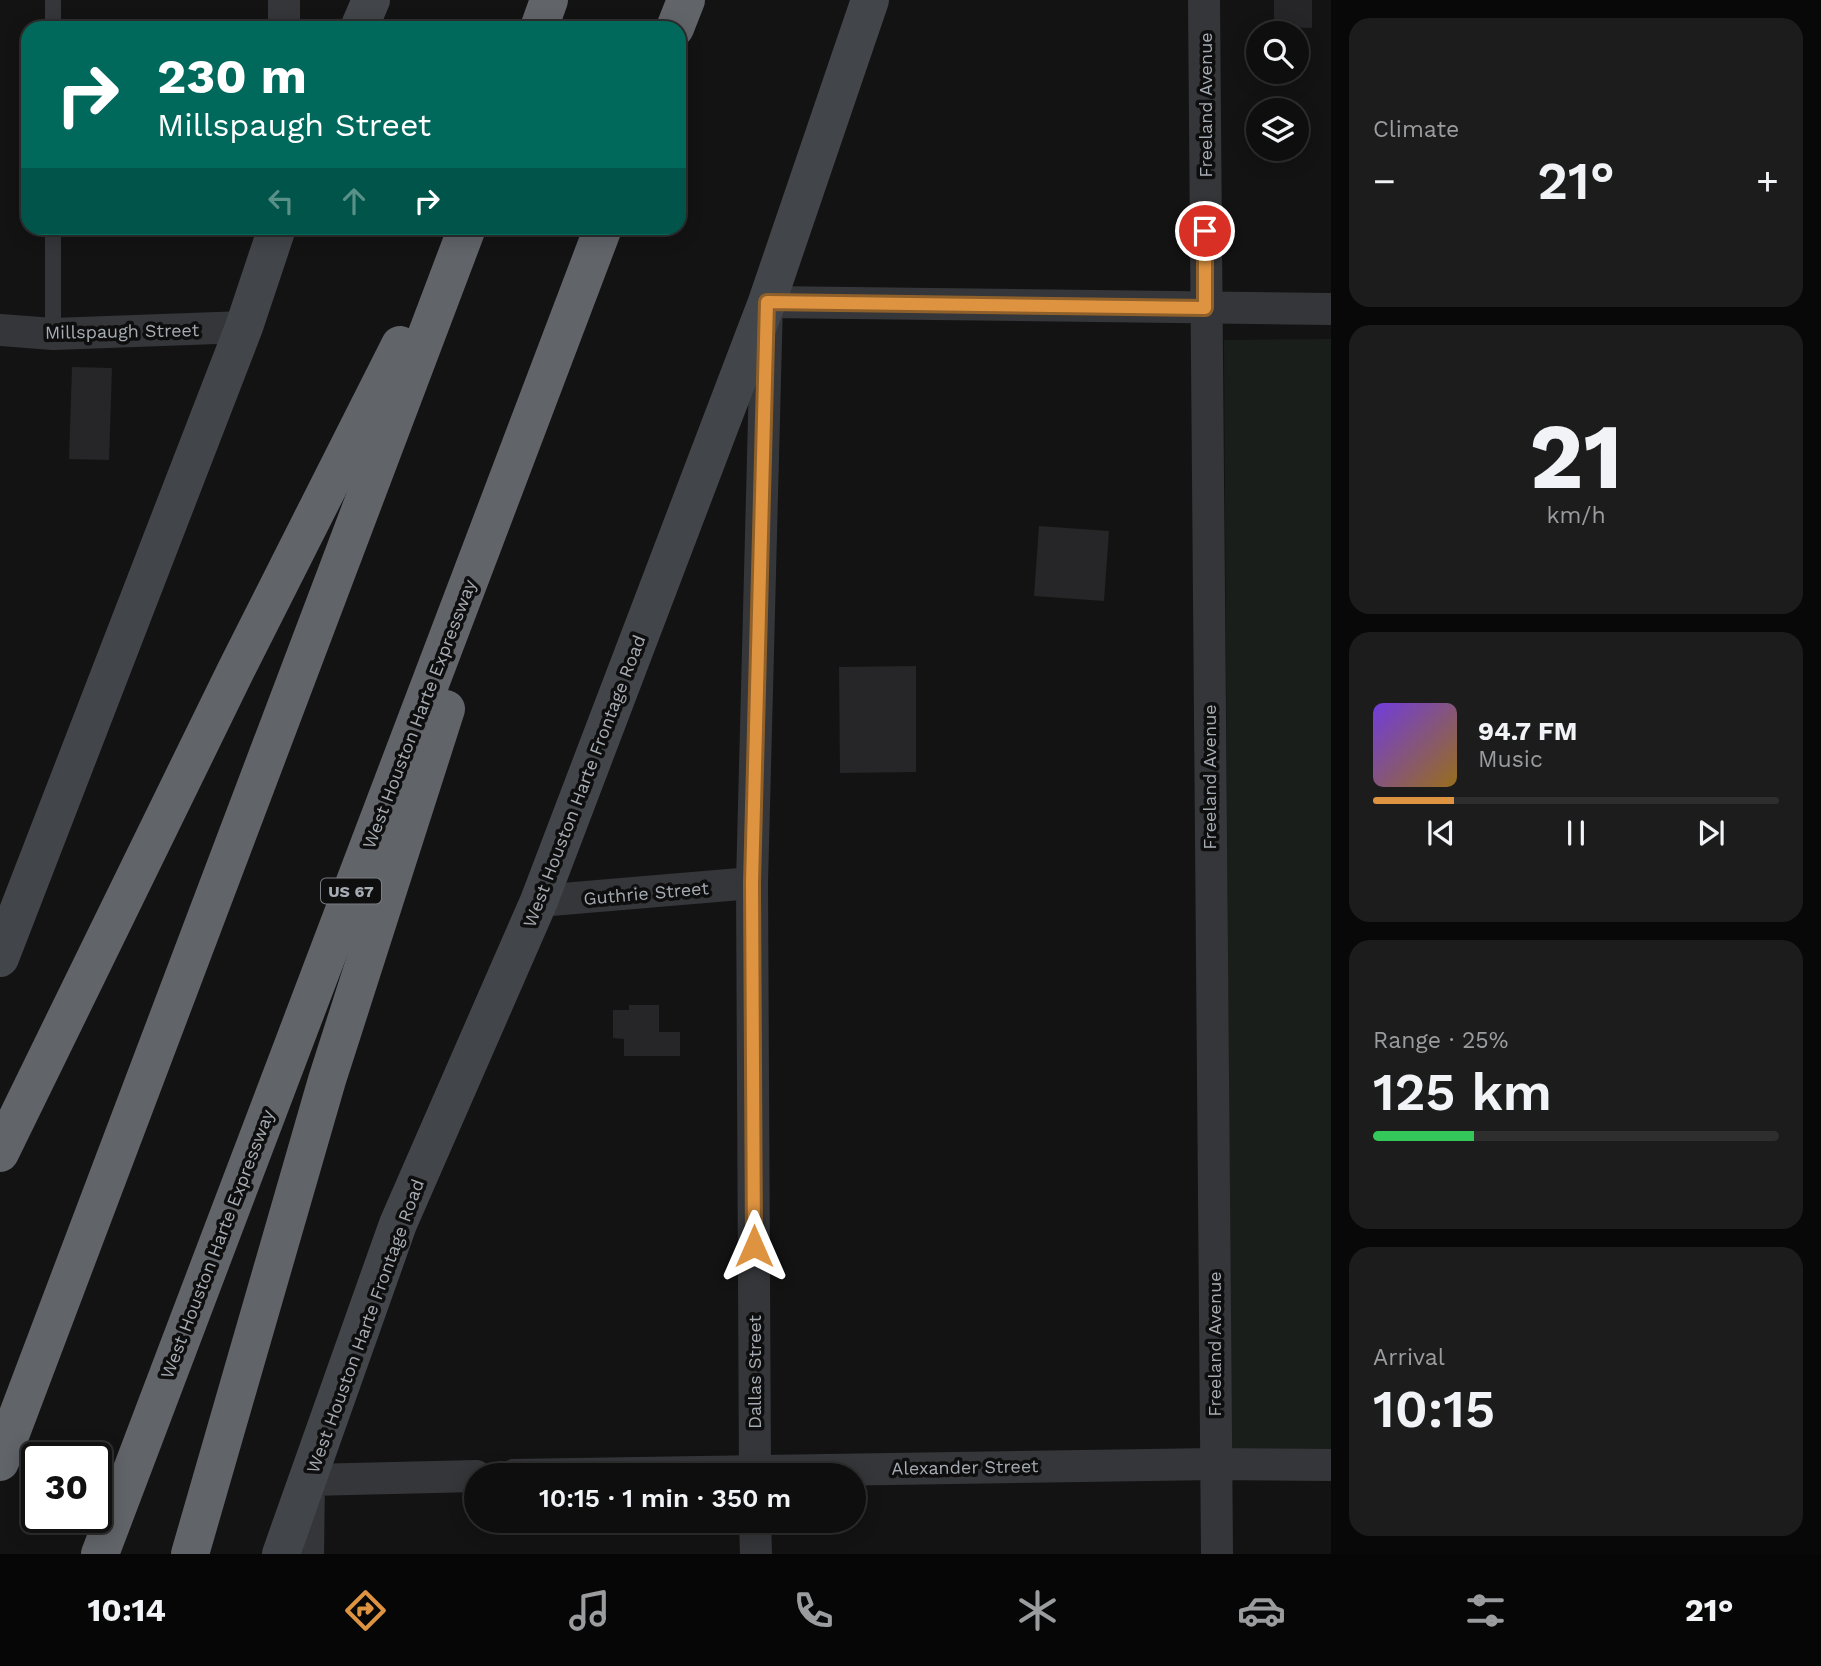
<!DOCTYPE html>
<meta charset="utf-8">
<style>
body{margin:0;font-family:"Work Sans",sans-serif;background:#1c1c1d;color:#f1f3f6;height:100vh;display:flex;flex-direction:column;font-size:26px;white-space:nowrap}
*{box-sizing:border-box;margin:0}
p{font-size:23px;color:#9b9c9e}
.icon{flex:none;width:38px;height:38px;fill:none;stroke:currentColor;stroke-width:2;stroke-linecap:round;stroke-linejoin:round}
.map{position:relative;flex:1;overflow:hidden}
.drawer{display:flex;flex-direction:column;gap:18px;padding:18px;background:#080808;width:490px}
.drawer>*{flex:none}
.banner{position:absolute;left:21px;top:21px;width:665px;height:214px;border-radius:21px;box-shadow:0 4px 18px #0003,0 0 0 2px #2e2e2f;background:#00695c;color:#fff;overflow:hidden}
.fabs{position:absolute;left:1246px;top:21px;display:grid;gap:14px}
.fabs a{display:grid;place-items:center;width:63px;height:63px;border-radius:50%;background:#0e0e0f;box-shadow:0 4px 18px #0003,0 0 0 2px #2e2e2f;font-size:35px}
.speed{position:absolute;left:21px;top:1442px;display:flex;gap:14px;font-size:35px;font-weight:700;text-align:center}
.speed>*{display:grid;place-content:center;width:91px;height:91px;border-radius:50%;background:#0e0e0f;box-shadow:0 4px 18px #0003,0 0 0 2px #2e2e2f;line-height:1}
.speed .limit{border:4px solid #111;border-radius:10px;background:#fff;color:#111}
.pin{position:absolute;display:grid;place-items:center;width:60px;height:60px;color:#fff;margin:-30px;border:4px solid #fff;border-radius:50%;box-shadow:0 2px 7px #0007}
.me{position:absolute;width:77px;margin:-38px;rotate:0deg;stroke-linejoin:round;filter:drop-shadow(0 0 5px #0008)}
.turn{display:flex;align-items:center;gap:24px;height:147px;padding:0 21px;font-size:32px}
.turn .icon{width:91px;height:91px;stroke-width:2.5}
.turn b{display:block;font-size:49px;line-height:60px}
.lanes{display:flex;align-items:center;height:66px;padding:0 21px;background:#0003;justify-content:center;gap:35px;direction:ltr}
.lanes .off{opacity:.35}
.big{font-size:52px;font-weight:600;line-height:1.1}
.drawer .tile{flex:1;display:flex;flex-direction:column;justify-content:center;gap:10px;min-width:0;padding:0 24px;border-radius:21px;background:#1c1c1d}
.drawer .dial{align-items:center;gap:0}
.dial b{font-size:91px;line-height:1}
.song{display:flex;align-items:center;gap:21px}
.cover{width:84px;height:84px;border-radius:10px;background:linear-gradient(135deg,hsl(260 70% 55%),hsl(40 70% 35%))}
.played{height:7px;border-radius:4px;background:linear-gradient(90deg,#de9341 20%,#2e2e2f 20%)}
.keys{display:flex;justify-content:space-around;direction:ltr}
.heat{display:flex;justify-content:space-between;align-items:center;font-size:38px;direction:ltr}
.charge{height:10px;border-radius:5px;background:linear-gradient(90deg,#34c759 25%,#2e2e2f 0)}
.trip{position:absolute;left:464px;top:1463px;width:402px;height:70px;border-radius:35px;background:#0e0e0f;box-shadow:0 4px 18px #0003,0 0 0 2px #2e2e2f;font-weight:600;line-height:70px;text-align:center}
.tabs{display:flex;height:112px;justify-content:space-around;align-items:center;background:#060606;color:#9b9c9e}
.tabs .icon{width:49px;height:49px}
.tabs .active{color:#de9341}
.tabs b{font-size:32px;color:#f1f3f6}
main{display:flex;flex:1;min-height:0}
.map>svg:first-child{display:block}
.green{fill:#1a1e1a}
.building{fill:#262628}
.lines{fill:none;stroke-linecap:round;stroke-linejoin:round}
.lane{stroke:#343639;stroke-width:16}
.street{stroke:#343639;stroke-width:32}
.secondary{stroke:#424549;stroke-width:38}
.highway{stroke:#616469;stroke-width:38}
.route-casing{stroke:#90602a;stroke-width:18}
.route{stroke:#de9341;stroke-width:12}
.labels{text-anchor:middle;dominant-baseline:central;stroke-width:7;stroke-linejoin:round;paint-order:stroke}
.shield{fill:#0e0e0f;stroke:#787d82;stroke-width:2}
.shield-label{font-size:16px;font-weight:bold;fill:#a6acb3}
.street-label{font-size:18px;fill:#a6acb3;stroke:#0e0e0f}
</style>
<main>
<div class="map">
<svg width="1331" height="1554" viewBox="0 0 1331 1554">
<rect width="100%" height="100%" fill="#131314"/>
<path class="green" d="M1331 339V1456L1231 1457 1224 340Z"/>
<g class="building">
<path d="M1274 0H1312V28L1274 27Z"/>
<path d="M72 367 112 368 109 460 69 459Z"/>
<path d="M1039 526 1109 531 1104 601 1034 596Z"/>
<path d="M916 666V772L840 773 839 667Z"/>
<path d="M629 1005H659V1032H680V1056H624V1039L613 1038V1010H629Z"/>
</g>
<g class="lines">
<g class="lane">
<path d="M53 28V0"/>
<path d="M53 334V228"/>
</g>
<g class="street">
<path d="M284 0V28"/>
<path d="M1204 0 1217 1554"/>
<path d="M0 330 53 334 244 327"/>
<path d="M539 901 752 883"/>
<path d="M514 1475 1215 1464 1331 1465"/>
<path d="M755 1475 752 883 767 302 1331 309"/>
<path d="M755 1521 756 1554"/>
<path d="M308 1554 309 1480 476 1476"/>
</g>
<g class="secondary">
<path d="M359 28 371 0"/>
<path d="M0 958 244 327 277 228"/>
<path d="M281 1554 398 1224 539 901 767 302 870 0"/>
</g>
<g class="highway">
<path d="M539 28 549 0"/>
<path d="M675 28 686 0"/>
<path d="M0 1153 236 670 400 345"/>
<path d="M0 1462 467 228"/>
<path d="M100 1554 603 228"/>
<path d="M190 1554 327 1080 446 709"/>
</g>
</g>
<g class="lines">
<g class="route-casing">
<path id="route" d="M754 1246 752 883 767 302 1205 308V231"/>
</g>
<use href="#route" class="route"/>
</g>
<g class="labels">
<rect class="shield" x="321" y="878.5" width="60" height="25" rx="5"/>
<g class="shield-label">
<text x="351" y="891">US 67</text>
</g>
<g class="street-label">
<text transform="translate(1205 105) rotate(-90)">Freeland Avenue</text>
<text transform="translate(122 331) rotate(-1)">Millspaugh Street</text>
<text transform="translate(419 714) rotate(-69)">West Houston Harte Expressway</text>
<text transform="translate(1209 777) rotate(-90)">Freeland Avenue</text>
<text transform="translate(584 781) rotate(-69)">West Houston Harte Frontage Road</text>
<text transform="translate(646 893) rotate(-5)">Guthrie Street</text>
<text transform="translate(217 1244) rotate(-69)">West Houston Harte Expressway</text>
<text transform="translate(365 1326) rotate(-70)">West Houston Harte Frontage Road</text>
<text transform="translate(1214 1344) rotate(-90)">Freeland Avenue</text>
<text transform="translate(754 1372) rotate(-90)">Dallas Street</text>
<text transform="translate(965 1467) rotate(-1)">Alexander Street</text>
</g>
</g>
</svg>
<div class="fabs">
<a><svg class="icon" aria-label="search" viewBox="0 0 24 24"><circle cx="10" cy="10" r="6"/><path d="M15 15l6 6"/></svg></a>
<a><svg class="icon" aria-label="layers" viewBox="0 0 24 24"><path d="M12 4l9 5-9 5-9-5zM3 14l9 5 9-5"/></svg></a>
</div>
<div class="speed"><div class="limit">30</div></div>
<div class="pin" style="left:1205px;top:231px;background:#d93025"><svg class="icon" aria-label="arrive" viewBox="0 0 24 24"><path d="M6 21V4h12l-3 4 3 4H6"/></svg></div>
<svg class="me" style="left:754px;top:1246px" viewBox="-20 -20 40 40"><path d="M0-17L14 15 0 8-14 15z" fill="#de9341" stroke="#fff" stroke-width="4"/></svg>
<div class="trip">10:15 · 1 min · 350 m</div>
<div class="banner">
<div class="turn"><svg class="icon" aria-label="right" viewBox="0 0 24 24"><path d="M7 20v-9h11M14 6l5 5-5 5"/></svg><div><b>230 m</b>Millspaugh Street</div></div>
<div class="lanes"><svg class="icon off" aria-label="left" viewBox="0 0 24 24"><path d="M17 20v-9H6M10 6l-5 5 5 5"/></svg><svg class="icon off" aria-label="ahead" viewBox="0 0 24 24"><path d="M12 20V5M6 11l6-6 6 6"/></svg><svg class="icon" aria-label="right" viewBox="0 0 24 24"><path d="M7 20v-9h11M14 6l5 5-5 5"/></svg></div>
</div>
</div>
<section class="drawer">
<div class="tile"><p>Climate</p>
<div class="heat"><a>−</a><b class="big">21°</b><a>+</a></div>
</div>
<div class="tile dial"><b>21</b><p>km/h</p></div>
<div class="tile">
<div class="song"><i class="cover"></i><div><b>94.7 FM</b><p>Music</p></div></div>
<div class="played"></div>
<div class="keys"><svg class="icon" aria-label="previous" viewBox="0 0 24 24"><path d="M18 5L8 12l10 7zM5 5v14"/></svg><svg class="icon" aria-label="pause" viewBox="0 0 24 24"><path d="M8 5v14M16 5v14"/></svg><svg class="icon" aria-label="next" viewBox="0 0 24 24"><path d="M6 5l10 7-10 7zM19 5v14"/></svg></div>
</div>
<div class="tile"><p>Range · 25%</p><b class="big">125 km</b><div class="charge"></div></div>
<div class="tile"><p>Arrival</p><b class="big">10:15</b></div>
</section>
</main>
<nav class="tabs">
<b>10:14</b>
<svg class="icon active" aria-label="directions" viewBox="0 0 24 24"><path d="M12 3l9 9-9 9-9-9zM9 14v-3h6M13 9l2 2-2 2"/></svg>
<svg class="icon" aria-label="music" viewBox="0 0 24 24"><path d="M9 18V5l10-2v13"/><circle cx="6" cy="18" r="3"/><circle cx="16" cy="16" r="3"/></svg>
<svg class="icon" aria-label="phone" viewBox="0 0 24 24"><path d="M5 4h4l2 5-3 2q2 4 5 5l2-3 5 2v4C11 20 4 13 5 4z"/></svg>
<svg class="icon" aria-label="climate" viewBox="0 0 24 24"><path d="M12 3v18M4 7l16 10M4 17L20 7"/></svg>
<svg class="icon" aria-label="car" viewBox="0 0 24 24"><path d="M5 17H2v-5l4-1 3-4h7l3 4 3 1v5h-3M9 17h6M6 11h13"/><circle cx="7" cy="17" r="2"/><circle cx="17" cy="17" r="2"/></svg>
<svg class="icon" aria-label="filters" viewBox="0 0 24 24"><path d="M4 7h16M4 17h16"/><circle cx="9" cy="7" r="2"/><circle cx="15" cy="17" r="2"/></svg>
<b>21°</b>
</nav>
